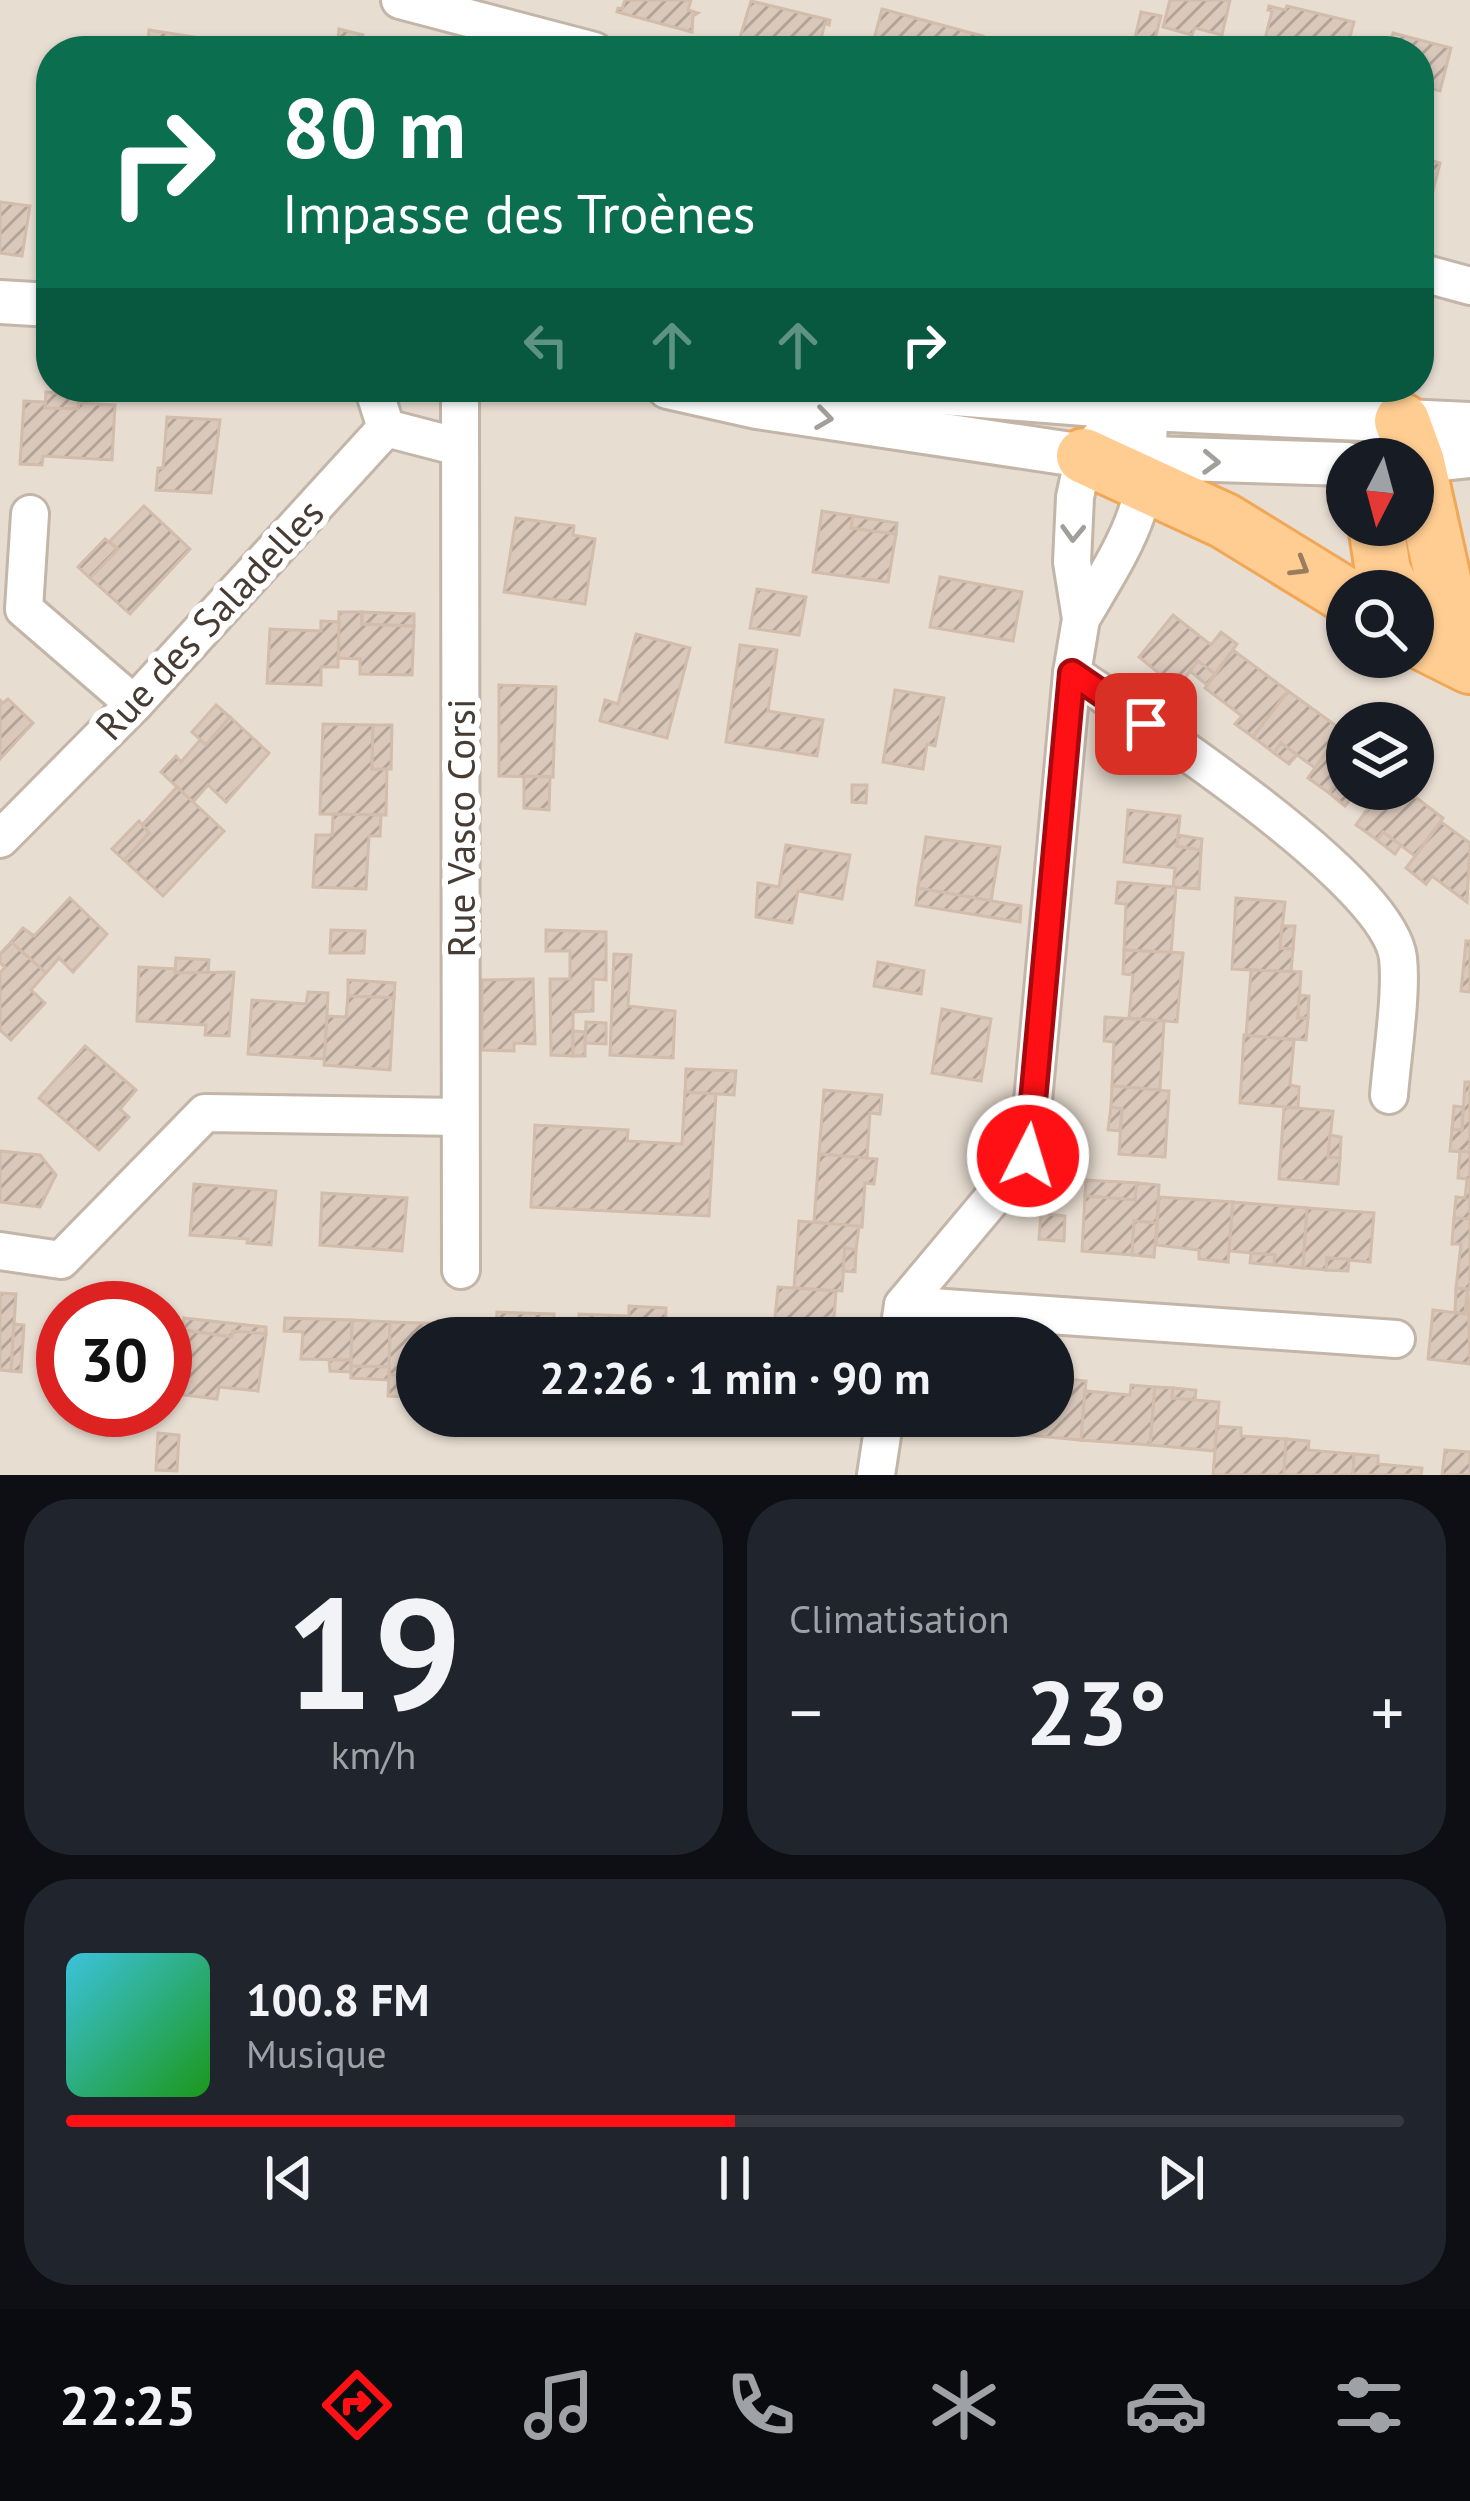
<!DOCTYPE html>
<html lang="fr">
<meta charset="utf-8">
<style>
body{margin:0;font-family:"PT Sans",sans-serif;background:#20242c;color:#f1f3f6;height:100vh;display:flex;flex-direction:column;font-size:45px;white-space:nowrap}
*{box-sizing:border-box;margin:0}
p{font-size:39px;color:#9ea1a6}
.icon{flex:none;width:66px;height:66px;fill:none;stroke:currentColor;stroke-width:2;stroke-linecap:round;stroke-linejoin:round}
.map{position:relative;height:1475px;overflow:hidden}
.side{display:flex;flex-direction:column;gap:24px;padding:24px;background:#0d0f14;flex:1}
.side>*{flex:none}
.hud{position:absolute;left:36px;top:36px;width:1398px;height:366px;border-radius:48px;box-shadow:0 3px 9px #0004;background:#0b6e4f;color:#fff;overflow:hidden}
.needle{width:78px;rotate:186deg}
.controls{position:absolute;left:1326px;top:438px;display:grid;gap:24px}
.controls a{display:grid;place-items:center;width:108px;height:108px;border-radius:50%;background:#171b24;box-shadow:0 3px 9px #0004;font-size:60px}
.speed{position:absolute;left:36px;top:1281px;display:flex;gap:24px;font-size:60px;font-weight:700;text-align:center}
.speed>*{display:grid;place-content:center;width:156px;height:156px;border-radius:50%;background:#171b24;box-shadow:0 3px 9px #0004;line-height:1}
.speed .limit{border:18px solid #d22;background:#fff;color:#111}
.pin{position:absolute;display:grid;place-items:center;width:102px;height:102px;color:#fff;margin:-51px;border-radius:24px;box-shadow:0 6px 18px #0006}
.me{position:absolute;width:132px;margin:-66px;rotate:5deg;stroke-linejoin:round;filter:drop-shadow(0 0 9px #0008)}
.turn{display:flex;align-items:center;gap:42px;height:252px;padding:0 48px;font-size:54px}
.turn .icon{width:156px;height:156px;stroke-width:2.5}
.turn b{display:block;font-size:84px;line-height:102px}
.lanes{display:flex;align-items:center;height:114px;padding:0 48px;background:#0003;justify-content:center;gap:60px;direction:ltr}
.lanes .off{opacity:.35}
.big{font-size:90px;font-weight:700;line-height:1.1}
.side .tile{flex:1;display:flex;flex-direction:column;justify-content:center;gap:18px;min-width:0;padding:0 42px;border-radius:48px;background:#20242c}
.side .dial{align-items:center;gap:0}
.dial b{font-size:156px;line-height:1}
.song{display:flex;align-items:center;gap:36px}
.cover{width:144px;height:144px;border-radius:18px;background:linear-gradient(135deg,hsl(190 70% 55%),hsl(120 70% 35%))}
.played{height:12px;border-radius:6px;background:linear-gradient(90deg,#ff1015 50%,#363941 50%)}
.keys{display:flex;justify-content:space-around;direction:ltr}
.heat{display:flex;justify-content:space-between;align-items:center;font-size:66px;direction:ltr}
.side .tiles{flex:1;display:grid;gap:24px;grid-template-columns:1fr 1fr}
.tile:last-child{grid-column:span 2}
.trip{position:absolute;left:396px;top:1317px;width:678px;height:120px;border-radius:60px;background:#171b24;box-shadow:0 3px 9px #0004;font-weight:700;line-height:120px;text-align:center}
.tabs{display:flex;height:192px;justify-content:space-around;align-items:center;background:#090b0e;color:#9ea1a6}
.tabs .icon{width:84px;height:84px}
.tabs .active{color:#ff1015}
.tabs b{font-size:54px;color:#f1f3f6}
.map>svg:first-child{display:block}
.residential{fill:#e8ddd1;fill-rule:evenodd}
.building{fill:url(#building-hatch);stroke:#d2bcab;stroke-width:3}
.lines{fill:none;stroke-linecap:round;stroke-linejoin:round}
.minor-casing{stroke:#c3b5a8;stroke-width:42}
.tertiary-casing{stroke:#c3b5a8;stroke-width:48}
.primary-casing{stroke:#f0a756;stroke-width:60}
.minor{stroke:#fff;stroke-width:36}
.tertiary{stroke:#fff;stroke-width:42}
.primary{stroke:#ffcd92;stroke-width:54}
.oneway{stroke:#a29e99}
.oneway2{stroke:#997d5e}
.route-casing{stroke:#a60a0e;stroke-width:30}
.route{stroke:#ff1015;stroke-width:21}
.labels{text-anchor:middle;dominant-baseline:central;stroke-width:12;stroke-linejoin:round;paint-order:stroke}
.street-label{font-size:39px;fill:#463c33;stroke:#fff}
</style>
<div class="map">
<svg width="1470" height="1475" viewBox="0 0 1470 1475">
<defs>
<pattern id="building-hatch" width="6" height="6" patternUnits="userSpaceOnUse" patternTransform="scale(3)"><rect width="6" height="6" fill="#dac8bb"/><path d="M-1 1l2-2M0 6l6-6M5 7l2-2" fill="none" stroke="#b3a499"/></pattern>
</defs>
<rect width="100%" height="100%" fill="#f4ece4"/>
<path class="residential" d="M0 0H1470V1475H0ZM51 51H1419V387H51ZM1347 459H1413V525H1347ZM1347 591H1413V657H1347ZM1347 723H1413V789H1347ZM63 1308H165V1410H63ZM417 1338H1053V1416H417Z"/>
<g class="building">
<path d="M625 0H691L688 10 698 13 693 16 692 32 617 12 618 8 622 9Z"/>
<path d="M1170 0H1230L1222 35 1195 28 1192 35 1163 27Z"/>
<path d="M751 1 830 20 829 25 825 23 818 51H762L738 44Z"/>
<path d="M1269 6 1285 10 1287 6 1354 22 1346 51H1277L1260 47 1261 41 1264 43 1272 11 1268 10Z"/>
<path d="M882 9 983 36 979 51H871Z"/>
<path d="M1141 12 1161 16 1153 47 1134 42Z"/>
<path d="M339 29 363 35 361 51 337 50Z"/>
<path d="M149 30 213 40 212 51H147Z"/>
<path d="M1393 33 1451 48 1440 91 1419 85V51H1388Z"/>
<path d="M1419 157 1440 163 1424 226 1419 225Z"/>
<path d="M0 202 30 206 22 256 0 253Z"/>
<path d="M46 392 79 395 78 409 45 408Z"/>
<path d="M24 401 45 402V408L78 409 79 403 115 405 112 460 43 456 42 465 20 464Z"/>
<path d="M167 417 220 420 211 493 156 490 158 468H163Z"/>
<path d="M144 506 190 549 130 614 90 578 118 549 109 542Z"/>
<path d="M822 511 853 516 851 528 896 534 888 582 813 572Z"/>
<path d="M853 516 897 523 896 534 851 528Z"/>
<path d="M516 518 574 526 573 535 595 539 585 604 504 592Z"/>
<path d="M105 539 118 549 90 578 78 567Z"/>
<path d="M940 577 1022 592 1013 641 930 627Z"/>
<path d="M757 589 806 597 799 635 750 628Z"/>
<path d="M339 612H362V624L414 626 412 675 360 674V659L338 658Z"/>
<path d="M362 612 414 614V626L362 624Z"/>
<path d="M1173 615 1211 645 1221 632 1237 644 1215 674 1198 661 1177 688 1139 657Z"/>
<path d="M321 621 339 622 338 667H321V685L267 683 270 629 321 631Z"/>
<path d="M636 634 690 648 667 738 600 721 605 700 618 704Z"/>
<path d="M740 645 777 650 768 711 823 720 817 756 726 742Z"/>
<path d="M1233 650 1288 691 1253 737 1235 724 1242 716 1205 688Z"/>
<path d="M1198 661 1215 674 1207 685 1190 671Z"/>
<path d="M499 685 556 687 553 777 499 776Z"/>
<path d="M895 690 944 698 935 746 927 744 923 769 883 762Z"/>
<path d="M1288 691 1342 730 1315 768 1281 743 1274 753 1253 737Z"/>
<path d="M8 699 33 723 0 759V700L3 703Z"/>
<path d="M216 705 230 717 206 745 192 732Z"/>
<path d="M230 717 269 753 226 802 208 785 193 802 161 772 176 756 181 762 200 740 206 745Z"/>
<path d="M323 724 373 725 372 769H387L386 815 320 814Z"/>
<path d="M373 725H392L391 769H372Z"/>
<path d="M1342 730 1347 734V789H1382L1368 809 1336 784 1329 793 1308 778Z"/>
<path d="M1281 743 1297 755 1289 764 1274 753Z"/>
<path d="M524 776 550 777 549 810 524 808Z"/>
<path d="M1336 784 1352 797 1345 806 1329 793Z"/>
<path d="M852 785H867L866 803 852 802Z"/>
<path d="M177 787 224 831 163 896 124 860 149 833 142 825Z"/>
<path d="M1382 789H1405L1443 818 1415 856 1383 832 1377 840 1356 825Z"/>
<path d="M1128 810 1180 816 1177 846 1201 850 1199 889 1173 887 1175 868 1124 862Z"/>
<path d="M333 814 381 815 380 836H369L366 889 313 887 316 835H332Z"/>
<path d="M139 821 149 833 124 860 112 849Z"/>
<path d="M1441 822 1470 843 1467 902 1432 876 1426 884 1406 868Z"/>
<path d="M1383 832 1401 845 1395 854 1377 840Z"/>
<path d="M1178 835 1202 839 1201 850 1177 846Z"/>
<path d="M926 837 1000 847 991 901 918 888Z"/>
<path d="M786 845 850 855 842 899 798 891 792 923 756 917 758 883 779 887Z"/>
<path d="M1118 882 1176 887 1171 953 1124 950 1126 904 1116 903Z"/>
<path d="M918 888 1021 906 1020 922 916 905Z"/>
<path d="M70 898 107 934 73 972 59 958 46 973 11 942 23 928 34 936Z"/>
<path d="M1236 898 1285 902 1280 948 1293 949 1291 972 1232 969Z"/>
<path d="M1282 926H1295L1293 949 1280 948Z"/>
<path d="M331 930 365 931 364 953H330Z"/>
<path d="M546 930 606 932V980L593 979V1011L573 1012V1056L551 1055 550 979H570V951H546Z"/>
<path d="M1466 941H1470V992L1461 991Z"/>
<path d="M11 942 46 973 31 990 45 1003 11 1040 0 1030V973L5 967 0 963V954Z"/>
<path d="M1124 950 1183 953 1177 1022 1129 1018 1133 975 1123 974Z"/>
<path d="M614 954 631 955 628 1006 675 1011 673 1058 610 1055Z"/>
<path d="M176 958 209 960 208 975 175 973Z"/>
<path d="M878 962 924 971 921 994 874 986Z"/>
<path d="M139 967 175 969V973L234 972 229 1036 205 1035 206 1025 137 1021Z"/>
<path d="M1251 970 1301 972 1298 1018H1308L1306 1040 1246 1036Z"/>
<path d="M533 979 535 1044 514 1043V1051L482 1050V980Z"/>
<path d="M348 980 395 983 394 998 348 996Z"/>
<path d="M308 992 328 993 325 1059 248 1054 252 1000 306 1004Z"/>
<path d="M1299 995 1309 996 1308 1018H1298Z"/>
<path d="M348 996 394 998 390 1070 324 1065 327 1016 346 1017Z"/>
<path d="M942 1009 991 1019 981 1081 932 1073Z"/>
<path d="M1105 1017 1164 1021 1160 1090 1112 1086 1114 1042 1104 1041Z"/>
<path d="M586 1022 606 1023V1044L585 1043Z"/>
<path d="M573 1031 585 1032V1056H573Z"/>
<path d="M1244 1035 1294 1040 1290 1085 1299 1087 1298 1108 1240 1103Z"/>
<path d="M85 1046 136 1090 120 1109 129 1117 99 1150 39 1098Z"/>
<path d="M686 1069 736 1071 734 1095 685 1092Z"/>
<path d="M1465 1082H1470V1152L1450 1151 1452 1129 1462 1130Z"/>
<path d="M1112 1086 1169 1091 1165 1157 1119 1154 1122 1109 1111 1107Z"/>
<path d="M824 1090 882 1095 880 1114 870 1113 867 1158 819 1154Z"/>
<path d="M685 1092 716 1094 709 1216 531 1207 535 1125 628 1130 627 1141 682 1144Z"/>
<path d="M1454 1106 1463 1107 1462 1130 1452 1129Z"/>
<path d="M1111 1107 1122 1109 1120 1131 1108 1130Z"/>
<path d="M1284 1107 1333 1111 1328 1157 1340 1158 1338 1184 1279 1179Z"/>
<path d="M1330 1135 1341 1137 1340 1158 1328 1157Z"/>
<path d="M0 1151 40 1155 56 1175 40 1207 0 1202Z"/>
<path d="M1460 1151 1470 1152V1219L1454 1218 1456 1197 1465 1198 1467 1179 1458 1178Z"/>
<path d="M819 1154 877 1159 874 1184 865 1183 862 1227 814 1222Z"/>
<path d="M1086 1180 1137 1183 1135 1200 1085 1196Z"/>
<path d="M1137 1183 1159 1185 1157 1223 1134 1221 1132 1255 1082 1251 1085 1196 1135 1200Z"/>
<path d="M194 1184 276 1191 271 1245 247 1243 248 1239 190 1235Z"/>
<path d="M322 1193 407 1198 402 1251 320 1245Z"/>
<path d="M1159 1197 1233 1202 1228 1262 1199 1259V1250L1156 1245Z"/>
<path d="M1233 1202 1307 1208 1303 1268 1274 1265 1275 1255 1229 1251Z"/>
<path d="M1307 1208 1374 1213 1370 1262 1327 1258 1326 1270 1303 1268Z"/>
<path d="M1041 1213 1065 1216 1064 1241 1039 1239Z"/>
<path d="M1454 1218 1470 1219V1289L1456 1288 1461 1244H1452Z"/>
<path d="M799 1221 859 1226 856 1250 845 1248 842 1291 794 1288Z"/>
<path d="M1134 1221 1157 1223 1154 1257 1132 1255Z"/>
<path d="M845 1248 856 1250 855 1272 843 1271Z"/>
<path d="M1251 1253 1275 1255 1274 1265 1250 1263Z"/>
<path d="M1327 1258 1349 1259 1348 1271 1326 1270Z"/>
<path d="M778 1287 836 1291 834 1318H823L821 1338H773Z"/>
<path d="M1456 1288 1468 1289 1465 1314 1455 1312Z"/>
<path d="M1468 1289 1470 1364 1428 1359 1433 1310 1465 1314Z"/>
<path d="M0 1293 16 1294 11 1371 0 1370Z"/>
<path d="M71 1300 131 1304V1308H70Z"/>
<path d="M629 1306 666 1308 665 1338H578L579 1314 629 1316Z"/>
<path d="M497 1312 554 1314 553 1338H495Z"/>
<path d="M184 1318 266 1327V1334L233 1331 232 1337 183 1330Z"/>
<path d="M285 1318 352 1320 351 1360 301 1359 303 1332 284 1331Z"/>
<path d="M352 1320 390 1322 389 1367 351 1366Z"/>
<path d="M390 1322 456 1324 455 1338H417V1360H408V1375H389Z"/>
<path d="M14 1324 24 1325 21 1372 11 1371Z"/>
<path d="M183 1330 232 1337 233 1331 266 1334 258 1391 219 1387 217 1399 176 1394Z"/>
<path d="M329 1360H351V1372L330 1371Z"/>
<path d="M351 1366 389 1367V1380L351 1378Z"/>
<path d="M389 1375H408L407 1397 388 1396Z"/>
<path d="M1060 1378 1086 1381 1081 1440 1015 1434 1016 1416H1053V1389H1059Z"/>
<path d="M1131 1385 1155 1387 1150 1445 1081 1440 1085 1391 1130 1395Z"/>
<path d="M1155 1387 1173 1388 1172 1398 1219 1402 1215 1451 1150 1445Z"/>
<path d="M1173 1388 1196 1390 1195 1400 1172 1398Z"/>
<path d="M768 1416H821L819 1432 767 1427Z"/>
<path d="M949 1416H1016L1015 1434 948 1429Z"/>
<path d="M1217 1426 1241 1428V1436L1286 1439 1284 1475H1213Z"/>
<path d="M158 1433 179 1435 177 1471 156 1470Z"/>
<path d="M1286 1439 1309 1441 1308 1450 1354 1454 1353 1475H1284Z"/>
<path d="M1445 1450 1470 1452V1475H1442Z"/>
<path d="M1354 1454 1378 1456V1464L1422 1468 1421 1475H1353Z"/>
</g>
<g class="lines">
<g class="minor-casing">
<g id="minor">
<path d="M400 0 594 51"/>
<path d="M1419 272 1470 286"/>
<path d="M460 387 461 1270"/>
<path d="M386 428 459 447"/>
<path d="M30 514 24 609 134 704"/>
<path d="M1072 673C1139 719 1389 880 1398 958 1402 993 1392 1057 1389 1095"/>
<path d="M0 839 134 704 386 428 373 387"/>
<path d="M0 1251 61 1260 205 1113 460 1117"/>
<path d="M903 1305 1396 1339"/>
<path d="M898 1338 903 1305 1028 1156 1072 673 1081 619 1072 562 1075 497 1084 456 1107 430 1148 409C1153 506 1128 539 1081 619"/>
<path d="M876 1475 885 1416"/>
</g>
</g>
<g class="tertiary-casing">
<g id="tertiary">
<path d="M0 302 51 305"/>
<path d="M668 387 757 407 1084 456 1347 464"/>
<path d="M865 387 1148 409 1470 424"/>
<path d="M1413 462 1470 456"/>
</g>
</g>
<g class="primary-casing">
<g id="primary">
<path d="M1402 421 1417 462 1449 606 1470 657"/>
<path d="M1084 456 1225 521 1347 596"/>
<path d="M1376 525 1383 571 1393 591"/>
<path d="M1413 629 1418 640 1470 666"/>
</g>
</g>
<use href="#minor" class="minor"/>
<use href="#tertiary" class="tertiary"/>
<use href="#primary" class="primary"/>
</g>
<defs><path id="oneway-chevron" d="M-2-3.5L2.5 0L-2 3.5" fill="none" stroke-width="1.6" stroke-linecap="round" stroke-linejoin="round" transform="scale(3)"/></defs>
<g class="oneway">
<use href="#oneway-chevron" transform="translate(824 418) rotate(8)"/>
<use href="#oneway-chevron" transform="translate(1211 462) rotate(2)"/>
<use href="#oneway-chevron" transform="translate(1073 533) rotate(92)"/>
</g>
<use class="oneway2" href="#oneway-chevron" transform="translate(1300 567) rotate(31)"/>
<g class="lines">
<g class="route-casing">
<path id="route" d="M1028 1156 1072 673 1146 724"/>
</g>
<use href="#route" class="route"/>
</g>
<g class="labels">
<g class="street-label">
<text transform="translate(209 619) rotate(-47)">Rue des Saladelles</text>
<text transform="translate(460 828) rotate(-90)">Rue Vasco Corsi</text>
</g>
</g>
</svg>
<div class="controls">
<a><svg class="needle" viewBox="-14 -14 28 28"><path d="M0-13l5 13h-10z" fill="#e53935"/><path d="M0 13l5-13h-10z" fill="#9ea1a6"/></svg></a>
<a><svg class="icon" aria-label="search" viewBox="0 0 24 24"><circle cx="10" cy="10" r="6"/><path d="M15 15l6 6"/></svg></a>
<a><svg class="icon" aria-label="layers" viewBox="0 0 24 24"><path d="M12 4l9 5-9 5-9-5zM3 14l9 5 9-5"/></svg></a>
</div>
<div class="speed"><div class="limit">30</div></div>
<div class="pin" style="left:1146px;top:724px;background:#d93025"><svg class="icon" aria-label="arrive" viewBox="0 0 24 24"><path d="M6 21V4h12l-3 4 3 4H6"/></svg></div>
<svg class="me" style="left:1028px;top:1156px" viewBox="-20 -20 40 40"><circle r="17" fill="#ff1015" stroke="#fff" stroke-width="3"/><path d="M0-11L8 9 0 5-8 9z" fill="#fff"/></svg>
<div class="trip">22:26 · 1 min · 90 m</div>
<div class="hud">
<div class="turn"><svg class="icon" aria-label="right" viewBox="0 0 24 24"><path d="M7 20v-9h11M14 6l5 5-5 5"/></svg><div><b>80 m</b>Impasse des Troènes</div></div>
<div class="lanes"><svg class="icon off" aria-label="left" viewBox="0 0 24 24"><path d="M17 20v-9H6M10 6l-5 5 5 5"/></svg><svg class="icon off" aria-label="ahead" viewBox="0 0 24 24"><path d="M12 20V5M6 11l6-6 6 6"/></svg><svg class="icon off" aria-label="ahead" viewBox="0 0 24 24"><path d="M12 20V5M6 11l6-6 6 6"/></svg><svg class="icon" aria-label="right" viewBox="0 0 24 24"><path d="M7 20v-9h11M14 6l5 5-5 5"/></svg></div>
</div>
</div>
<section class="side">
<div class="tiles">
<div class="tile dial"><b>19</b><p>km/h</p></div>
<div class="tile"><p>Climatisation</p>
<div class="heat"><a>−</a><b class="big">23°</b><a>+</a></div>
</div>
<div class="tile">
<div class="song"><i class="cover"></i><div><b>100.8 FM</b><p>Musique</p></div></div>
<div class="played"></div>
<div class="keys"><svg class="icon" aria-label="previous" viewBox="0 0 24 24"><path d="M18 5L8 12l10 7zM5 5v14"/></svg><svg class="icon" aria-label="pause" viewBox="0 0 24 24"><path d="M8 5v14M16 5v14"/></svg><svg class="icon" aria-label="next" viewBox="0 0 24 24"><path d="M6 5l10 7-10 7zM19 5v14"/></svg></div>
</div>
</div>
</section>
<nav class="tabs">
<b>22:25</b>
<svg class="icon active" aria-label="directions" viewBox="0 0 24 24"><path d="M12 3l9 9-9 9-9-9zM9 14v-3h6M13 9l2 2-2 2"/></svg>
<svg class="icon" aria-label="music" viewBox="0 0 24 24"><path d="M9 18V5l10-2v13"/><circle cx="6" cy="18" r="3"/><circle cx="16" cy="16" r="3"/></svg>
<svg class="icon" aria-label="phone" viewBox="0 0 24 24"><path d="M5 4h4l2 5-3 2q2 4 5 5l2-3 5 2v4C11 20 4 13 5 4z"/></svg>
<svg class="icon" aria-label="climate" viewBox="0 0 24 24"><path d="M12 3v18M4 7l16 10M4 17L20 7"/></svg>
<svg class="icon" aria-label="car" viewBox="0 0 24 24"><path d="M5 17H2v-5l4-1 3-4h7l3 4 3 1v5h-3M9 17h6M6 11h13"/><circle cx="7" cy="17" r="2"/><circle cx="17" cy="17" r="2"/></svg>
<svg class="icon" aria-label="filters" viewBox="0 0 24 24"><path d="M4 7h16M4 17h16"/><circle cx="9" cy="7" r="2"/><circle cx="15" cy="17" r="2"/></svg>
</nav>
